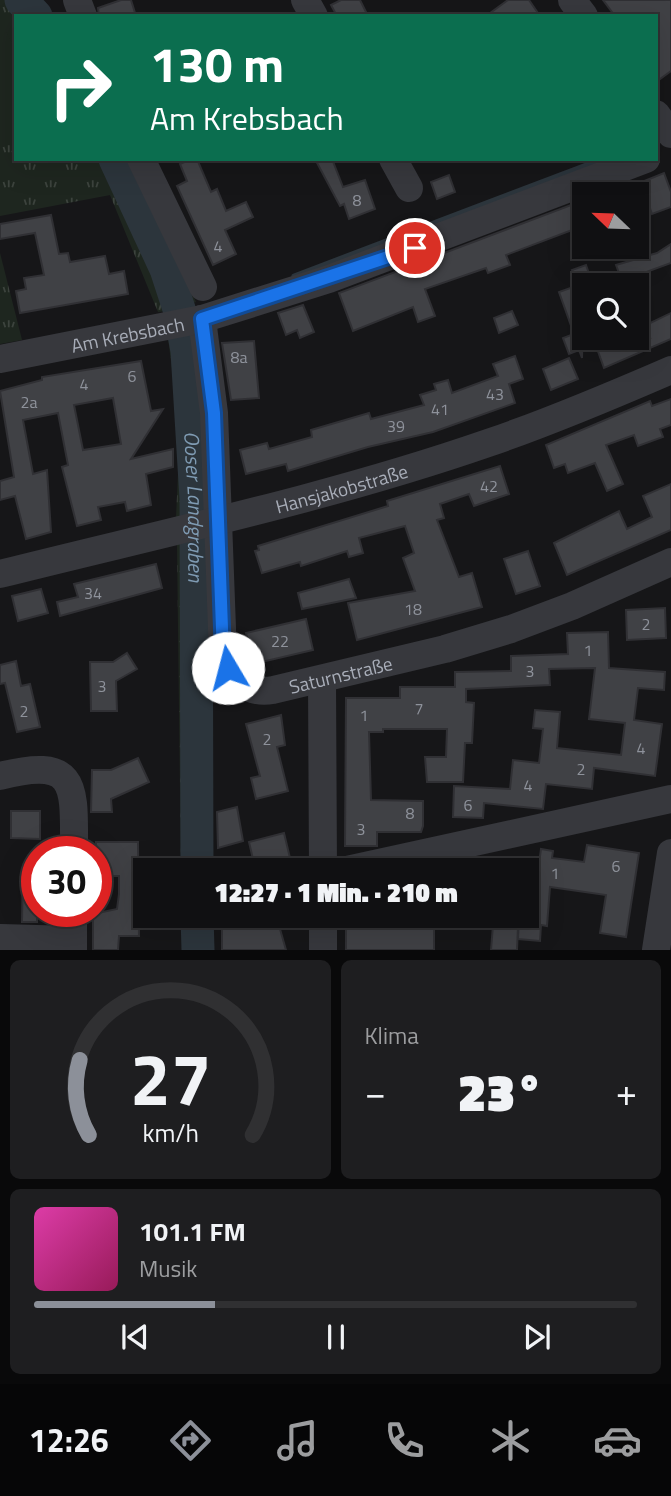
<!DOCTYPE html>
<html lang="de">
<meta charset="utf-8">
<style>
body{margin:0;font-family:"Titillium Web",sans-serif;background:#1e1e20;color:#f1f3f6;height:100vh;display:flex;flex-direction:column;font-size:26px;white-space:nowrap}
*{box-sizing:border-box;margin:0}
p{font-size:23px;color:#9c9d9f}
.icon{flex:none;width:38px;height:38px;fill:none;stroke:currentColor;stroke-width:2;stroke-linecap:round;stroke-linejoin:round}
.map{position:relative;height:950px;overflow:hidden}
.sheet{display:flex;flex-direction:column;gap:10px;padding:10px;background:#09090a;flex:1}
.sheet>*{flex:none}
.banner{position:absolute;left:14px;top:14px;width:644px;height:147px;border-radius:0px;box-shadow:0 7px 28px #0002,0 0 0 2px #303032;background:#0b6e4f;color:#fff;overflow:hidden}
.needle{width:46px;rotate:293deg}
.controls{position:absolute;left:572px;top:182px;display:grid;gap:14px}
.controls a{display:grid;place-items:center;width:77px;height:77px;border-radius:0px;background:#101012;box-shadow:0 7px 28px #0002,0 0 0 2px #303032;font-size:35px}
.speed{position:absolute;left:21px;top:836px;display:flex;gap:14px;font-size:35px;font-weight:700;text-align:center}
.speed>*{display:grid;place-content:center;width:91px;height:91px;border-radius:50%;background:#101012;box-shadow:0 7px 28px #0002,0 0 0 2px #303032;line-height:1}
.speed .limit{border:10px solid #d22;background:#fff;color:#111}
.pin{position:absolute;display:grid;place-items:center;width:60px;height:60px;color:#fff;margin:-30px;border:4px solid #fff;border-radius:50%;box-shadow:0 2px 7px #0007}
.me{position:absolute;width:77px;margin:-38px;rotate:352deg;stroke-linejoin:round;filter:drop-shadow(0 0 5px #0008)}
.turn{display:flex;align-items:center;gap:24px;height:147px;padding:0 21px;font-size:32px}
.turn .icon{width:91px;height:91px;stroke-width:2.5}
.turn b{display:block;font-size:49px;line-height:60px}
.big{font-size:52px;font-weight:800;line-height:1.1}
.sheet .tile{flex:1;display:flex;flex-direction:column;justify-content:center;gap:10px;min-width:0;padding:0 24px;border-radius:10px;background:#1e1e20}
.sheet .dial{align-items:center;gap:0}
.dial svg{height:182px;overflow:visible;fill:none;stroke:#303032;stroke-width:7;stroke-linecap:round;text-anchor:middle}
.dial text{fill:#f1f3f6;stroke:none}
.song{display:flex;align-items:center;gap:21px}
.cover{width:84px;height:84px;border-radius:10px;background:linear-gradient(135deg,hsl(320 70% 55%),hsl(330 70% 35%))}
.played{height:7px;border-radius:4px;background:linear-gradient(90deg,#8c9099 30%,#303032 30%)}
.keys{display:flex;justify-content:space-around;direction:ltr}
.heat{display:flex;justify-content:space-between;align-items:center;font-size:38px;direction:ltr}
.sheet .tiles{flex:1;display:grid;gap:10px;grid-template-columns:1fr 1fr}
.tile:last-child{grid-column:span 2}
.trip{position:absolute;left:133px;top:858px;width:406px;height:70px;border-radius:0px;background:#101012;box-shadow:0 7px 28px #0002,0 0 0 2px #303032;font-weight:800;line-height:70px;text-align:center}
.tabs{display:flex;height:112px;justify-content:space-around;align-items:center;background:#060607;color:#9c9d9f}
.tabs .icon{width:49px;height:49px}
.tabs .on{color:#8c9099}
.tabs b{font-size:32px;color:#f1f3f6}
.map>svg:first-child{display:block}
.grass{fill:url(#grass-tufts)}
.pitch{fill:#1e261f}
.lines{fill:none;stroke-linecap:round;stroke-linejoin:round}
.stream{stroke:#2c353c;stroke-width:5}
.river{stroke:#2c353c;stroke-width:33}
.building{fill:#404145;stroke:#303034;stroke-width:2;fill-rule:evenodd}
.minor{stroke:#37383d;stroke-width:28}
.route-casing{stroke:#114b97;stroke-width:18}
.route{stroke:#1a73e8;stroke-width:12}
.labels{text-anchor:middle;dominant-baseline:central;stroke-width:6;stroke-linejoin:round;paint-order:stroke}
.number-label{font-size:16px;fill:#8e929b}
.street-label{font-size:19px;fill:#a8adb8;stroke:#111113}
.water-label{font-size:21px;font-style:italic;fill:#7f9bb3;stroke:#111113}
</style>
<div class="map">
<svg width="671" height="950" viewBox="0 0 671 950">
<defs>
<pattern id="grass-tufts" width="24" height="20" patternUnits="userSpaceOnUse" patternTransform="scale(1.75)"><rect width="24" height="20" fill="#1e261f"/><path d="M3 7l-1-3M5 7V3M7 7l1-3M15 17l-1-3M17 17v-4M19 17l1-3" fill="none" stroke="#3c433d"/></pattern>
</defs>
<rect width="100%" height="100%" fill="#161618"/>
<g class="grass">
<path d="M0 0H10L25 16H16V159H110L173 310 158 312 110 195 0 216Z"/>
<path d="M123 159H132L196 302 188 304 182 298 149 213Z"/>
<path d="M0 253 22 340 0 344Z"/>
<path d="M193 332 213 509 176 518 180 430 168 338Z"/>
<path d="M209 535 211 870H181L177 543Z"/>
<rect x="182" y="915" width="30" height="35"/>
</g>
<path class="pitch" d="M6 32 16 50V131L0 143V38Z"/>
<g class="lines">
<path class="stream" d="M294 276 602 159"/>
<g class="river">
<path d="M21 0 36 16"/>
<path id="s1" d="M115 159 166 269 180 312 187 351 196 499 197 870"/>
<path d="M197 915 198 950"/>
</g>
</g>
<g class="building">
<path d="M121 0H131L136 16H99L98 8Z"/>
<path d="M341 0H360L368 16H337L331 5Z"/>
<path d="M508 0H529L540 16H486Z"/>
<path d="M603 0H671V71L656 82V16H615Z"/>
<path d="M191 159H197L211 192 217 189 226 211 246 202 253 217 225 230 236 254 213 265 177 186 187 181 180 164Z"/>
<path d="M315 159H332L343 187 365 180 375 209 349 219 344 204 340 206Z"/>
<path d="M664 173 671 192V207L652 214 645 194H612Z"/>
<path d="M449 175 455 192 437 199 431 182Z"/>
<path d="M579 202 584 215V259L572 230 506 255 510 265 488 273 486 268 425 289 435 316 418 322 413 307 353 331 339 293 403 269 404 274 433 263 431 258Z"/>
<path d="M51 215 59 254 68 253 70 262 105 256 109 274 124 271 128 294 20 313 16 291 26 289 24 278 44 275 35 233 0 239V224Z"/>
<path d="M671 244V263L622 281 616 265 657 253Z"/>
<path d="M586 265 593 285H584L582 358 579 350 569 354 563 338 574 334 559 292 579 285 572 270Z"/>
<path d="M303 305 314 332 300 338 297 330 286 335 278 313Z"/>
<path d="M512 311 518 325 499 333 494 318Z"/>
<path d="M671 313V339L604 368 595 343 607 338H650L644 326Z"/>
<path d="M254 341 259 398 231 400 222 343Z"/>
<path d="M515 356 523 379 509 384 515 403 433 432 368 447 288 471 286 464 246 474 240 450 267 443 269 449 312 437 311 430 369 413 371 419 424 405 420 395 436 390 434 384 448 380 452 393 498 376 493 364Z"/>
<path d="M569 358 578 379 551 390 543 369Z"/>
<path d="M141 361 151 411 163 409 131 459 173 449V467L146 474 151 505 127 511 125 502 98 507 101 520 77 526 62 467 68 465 58 413 23 420 33 474 47 470 51 532 26 539 15 496 0 500V481L14 477 0 391 42 380V377ZM113 398 121 444 83 450 74 405Z"/>
<path d="M671 399V425L660 429 663 437 638 446 634 435 606 445 623 484 607 491 595 463 568 473 565 464 554 468 546 445 650 401 652 406Z"/>
<path d="M500 466 509 494 474 506 469 494 440 504 444 518 437 520 459 577 472 573 482 607 357 640 348 603 415 591 403 558 414 553 405 526 359 538 363 553 349 557 347 551 301 566 300 562 262 573 255 551 259 550 258 546 388 506 387 501Z"/>
<path d="M671 484V530L567 575 554 543 619 511 627 529 652 517 643 496Z"/>
<path d="M528 551 540 586 516 594 504 559Z"/>
<path d="M156 564 162 588 60 616 57 602 78 597 74 584Z"/>
<path d="M349 579 356 598 302 609 298 593Z"/>
<path d="M41 589 48 613 18 621 12 596Z"/>
<path d="M665 608 666 638 627 640 626 610Z"/>
<path d="M306 619 313 650 253 664 246 633Z"/>
<path d="M608 632 609 668 665 672 664 690 638 688 634 720 662 724 655 776 594 768 592 789 546 784 543 809 484 803 483 818 453 817 454 786 510 789 513 760 539 763 543 729 533 728 535 710 560 712 557 748 621 755 625 723 589 719 595 668 549 669 550 685 466 689V702L474 703 472 743H465L463 782H427L425 757H446L447 729H383V732H369L371 800 423 801V826L421 832H377V846H345L346 698H400V687H455V672L511 671V656L568 654 567 633Z"/>
<path d="M127 653 137 669 116 681 117 711H91L90 662H113Z"/>
<path d="M16 661 21 686 30 684 40 727 17 732 5 683 0 684V665Z"/>
<path d="M281 715 285 745 277 747 288 791 256 799 251 778 260 776 246 724Z"/>
<path d="M138 758 149 782 111 799 112 812H91L92 770H111Z"/>
<path d="M237 807 243 841 218 848 217 812Z"/>
<path d="M11 811H40V839L11 838Z"/>
<path d="M284 833 290 858 255 868 249 842Z"/>
<path d="M96 842H138L139 936H119L118 950H93V914L117 909 119 894V876H96Z"/>
<path d="M587 845 639 853 626 937 600 933 606 895 550 887 547 926 541 925 540 941 518 939 519 915H527V905L533 906 541 849 553 851 552 858 584 862Z"/>
<path d="M23 866H37V922H22Z"/>
<path d="M249 915H276L286 950H222V922Z"/>
<rect x="346" y="915" width="88" height="35"/>
<path d="M493 925 518 927 517 950H491Z"/>
</g>
<g class="lines">
<g class="minor">
<path d="M77 0 83 16"/>
<path d="M305 0 314 16"/>
<path d="M572 0 584 16"/>
<path d="M656 114 671 134"/>
<path d="M141 159 203 287"/>
<path d="M393 159 409 188"/>
<path id="s2" d="M202 319 214 413 223 655C231 680 246 694 273 690L445 649 511 629 572 606 671 562"/>
<path id="s3" d="M0 359 202 319 329 279 646 159"/>
<path id="s4" d="M0 574C163 533 329 498 488 443 550 422 611 396 671 370"/>
<path d="M322 681 323 870"/>
<path d="M0 776C79 756 74 786 74 852"/>
<path d="M347 870 671 799"/>
<path d="M323 915V950"/>
<path d="M1 938 73 940"/>
<path d="M73 950V912"/>
<path d="M656 950 671 853"/>
</g>
</g>
<g class="lines">
<g class="route-casing">
<path id="route" d="M228 668 223 655 214 413 202 319 415 248"/>
</g>
<use href="#route" class="route"/>
</g>
<g class="labels">
<g class="number-label">
<text x="357" y="200">8</text>
<text x="218" y="246">4</text>
<text x="239" y="357">8a</text>
<text x="132" y="376">6</text>
<text x="84" y="384">4</text>
<text x="495" y="394">43</text>
<text x="29" y="402">2a</text>
<text x="440" y="409">41</text>
<text x="396" y="426">39</text>
<text x="489" y="486">42</text>
<text x="93" y="593">34</text>
<text x="413" y="609">18</text>
<text x="646" y="624">2</text>
<text x="280" y="641">22</text>
<text x="588" y="650">1</text>
<text x="530" y="671">3</text>
<text x="102" y="686">3</text>
<text x="419" y="708">7</text>
<text x="24" y="711">2</text>
<text x="364" y="715">1</text>
<text x="267" y="739">2</text>
<text x="641" y="748">4</text>
<text x="581" y="769">2</text>
<text x="528" y="785">4</text>
<text x="468" y="805">6</text>
<text x="410" y="813">8</text>
<text x="361" y="829">3</text>
<text x="616" y="866">6</text>
<text x="555" y="873">1</text>
</g>
<g class="street-label">
<text stroke="none"><textPath href="#s3" startOffset="130">Am Krebsbach</textPath></text>
<text stroke="none"><textPath href="#s4" startOffset="352">Hansjakobstraße</textPath></text>
<text stroke="none"><textPath href="#s2" startOffset="474">Saturnstraße</textPath></text>
</g>
<g class="water-label">
<text stroke="none"><textPath href="#s1" startOffset="362">Ooser Landgraben</textPath></text>
</g>
</g>
</svg>
<div class="controls">
<a><svg class="needle" viewBox="-14 -14 28 28"><path d="M0-13l5 13h-10z" fill="#e53935"/><path d="M0 13l5-13h-10z" fill="#9c9d9f"/></svg></a>
<a><svg class="icon" aria-label="search" viewBox="0 0 24 24"><circle cx="10" cy="10" r="6"/><path d="M15 15l6 6"/></svg></a>
</div>
<div class="speed"><div class="limit">30</div></div>
<div class="pin" style="left:415px;top:248px;background:#d93025"><svg class="icon" aria-label="arrive" viewBox="0 0 24 24"><path d="M6 21V4h12l-3 4 3 4H6"/></svg></div>
<svg class="me" style="left:228px;top:668px" viewBox="-20 -20 40 40"><circle r="19" fill="#fff"/><path d="M0-13L10 11 0 6-10 11z" fill="#1a73e8"/></svg>
<div class="trip">12:27 · 1 Min. · 210 m</div>
<div class="banner">
<div class="turn"><svg class="icon" aria-label="right" viewBox="0 0 24 24"><path d="M7 20v-9h11M14 6l5 5-5 5"/></svg><div><b>130 m</b>Am Krebsbach</div></div>
</div>
</div>
<section class="sheet">
<div class="tiles">
<div class="tile dial"><svg viewBox="0 0 100 80">
<path d="M14 69A42 42 0 1 1 86 69"/>
<path d="M14 69A42 42 0 0 1 10 36" stroke="#8c9099"/>
<text x="50" y="56" font-size="32" font-weight="700">27</text>
<text x="50" y="72" font-size="11">km/h</text>
</svg></div>
<div class="tile"><p>Klima</p>
<div class="heat"><a>−</a><b class="big">23°</b><a>+</a></div>
</div>
<div class="tile">
<div class="song"><i class="cover"></i><div><b>101.1 FM</b><p>Musik</p></div></div>
<div class="played"></div>
<div class="keys"><svg class="icon" aria-label="previous" viewBox="0 0 24 24"><path d="M18 5L8 12l10 7zM5 5v14"/></svg><svg class="icon" aria-label="pause" viewBox="0 0 24 24"><path d="M8 5v14M16 5v14"/></svg><svg class="icon" aria-label="next" viewBox="0 0 24 24"><path d="M6 5l10 7-10 7zM19 5v14"/></svg></div>
</div>
</div>
</section>
<nav class="tabs">
<b>12:26</b>
<svg class="icon on" aria-label="directions" viewBox="0 0 24 24"><path d="M12 3l9 9-9 9-9-9zM9 14v-3h6M13 9l2 2-2 2"/></svg>
<svg class="icon" aria-label="music" viewBox="0 0 24 24"><path d="M9 18V5l10-2v13"/><circle cx="6" cy="18" r="3"/><circle cx="16" cy="16" r="3"/></svg>
<svg class="icon" aria-label="phone" viewBox="0 0 24 24"><path d="M5 4h4l2 5-3 2q2 4 5 5l2-3 5 2v4C11 20 4 13 5 4z"/></svg>
<svg class="icon" aria-label="climate" viewBox="0 0 24 24"><path d="M12 3v18M4 7l16 10M4 17L20 7"/></svg>
<svg class="icon" aria-label="car" viewBox="0 0 24 24"><path d="M5 17H2v-5l4-1 3-4h7l3 4 3 1v5h-3M9 17h6M6 11h13"/><circle cx="7" cy="17" r="2"/><circle cx="17" cy="17" r="2"/></svg>
</nav>
